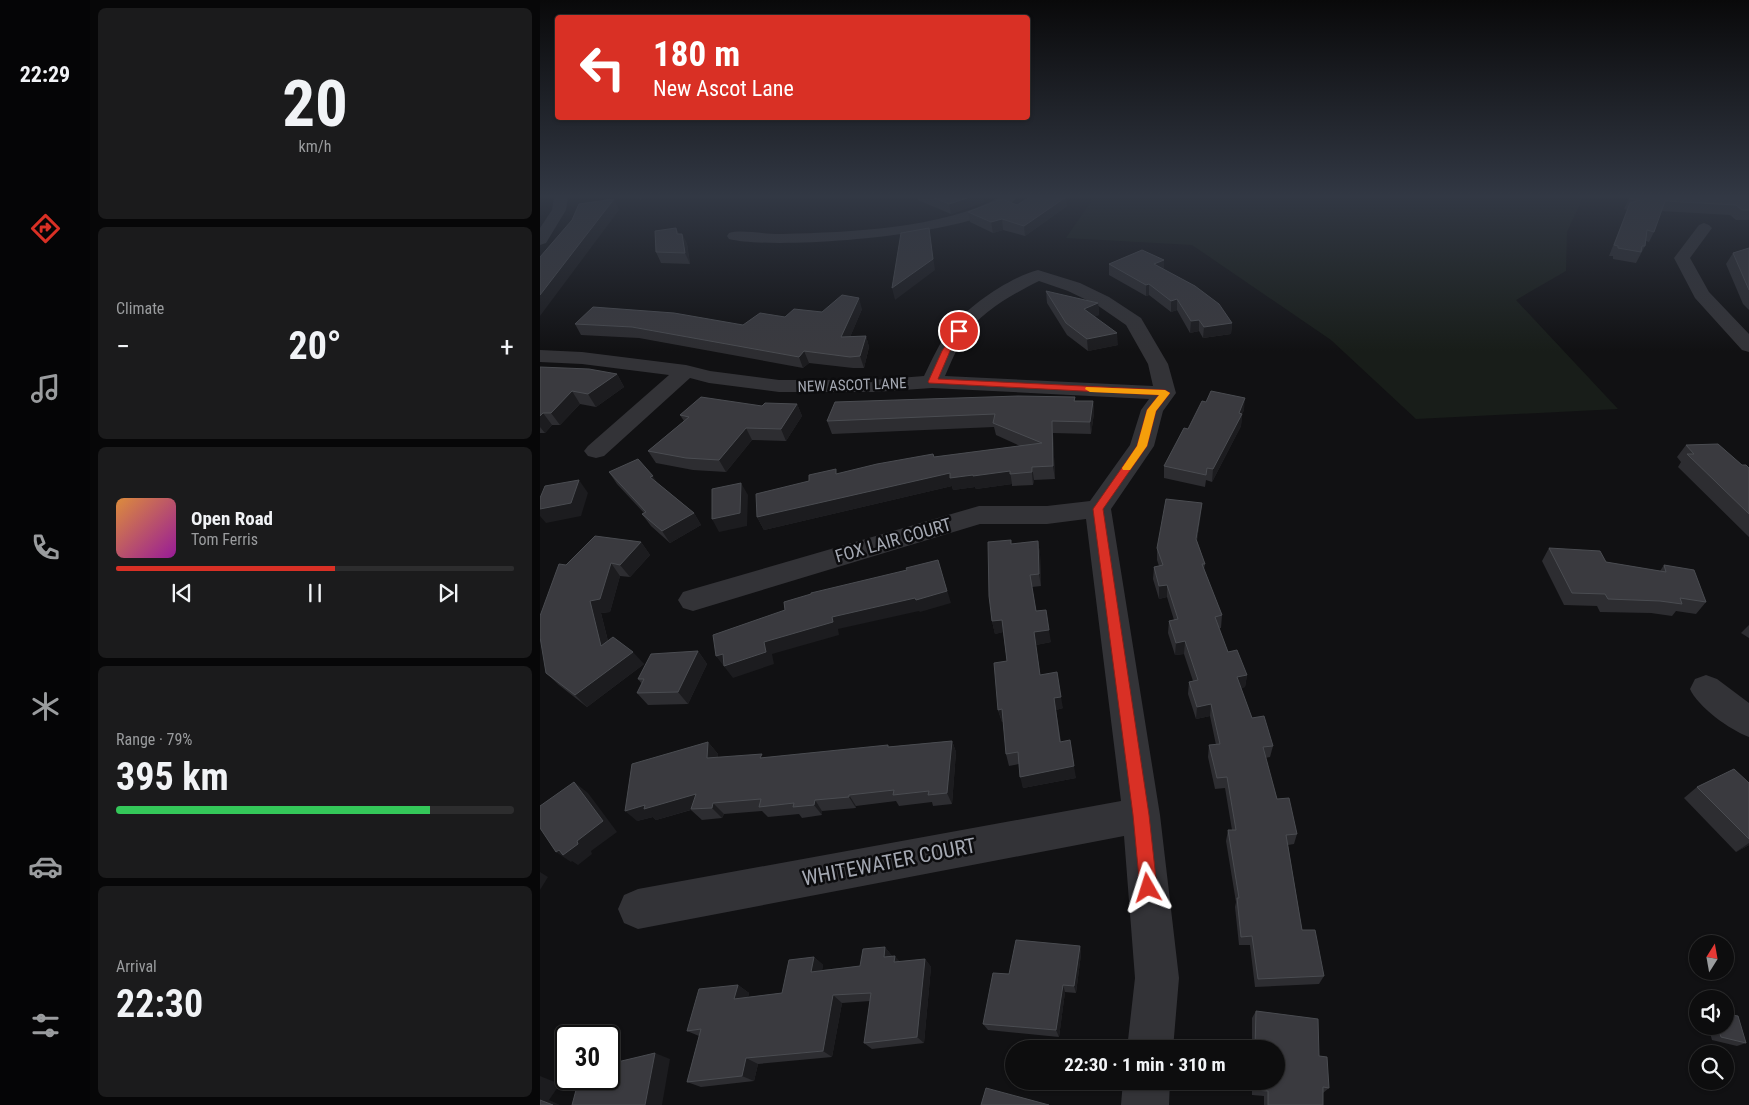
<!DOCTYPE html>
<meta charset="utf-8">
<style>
body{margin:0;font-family:"Roboto Condensed",sans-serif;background:#1b1b1c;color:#f1f3f6;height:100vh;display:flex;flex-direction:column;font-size:19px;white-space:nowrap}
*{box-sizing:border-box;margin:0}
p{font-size:16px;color:#9a9c9e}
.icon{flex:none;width:28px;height:28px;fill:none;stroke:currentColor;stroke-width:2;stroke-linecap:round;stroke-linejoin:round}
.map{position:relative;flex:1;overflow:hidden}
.panel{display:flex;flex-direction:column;gap:8px;padding:8px;background:#070708;width:450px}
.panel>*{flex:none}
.hud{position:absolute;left:15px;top:15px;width:475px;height:105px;border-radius:5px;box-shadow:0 1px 4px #0004,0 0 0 1px #2d2d2e;background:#d93025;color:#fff;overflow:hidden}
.needle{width:32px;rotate:11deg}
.fabs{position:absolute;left:1149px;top:935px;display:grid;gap:10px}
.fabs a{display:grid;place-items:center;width:45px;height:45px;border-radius:50%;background:#0d0d0e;box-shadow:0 1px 4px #0004,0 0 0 1px #2d2d2e;font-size:25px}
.speed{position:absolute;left:15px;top:1025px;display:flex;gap:10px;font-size:25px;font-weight:700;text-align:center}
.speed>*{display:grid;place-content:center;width:65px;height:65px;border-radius:50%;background:#0d0d0e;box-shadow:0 1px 4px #0004,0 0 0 1px #2d2d2e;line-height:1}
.speed .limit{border:2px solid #111;border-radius:8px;background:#fff;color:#111}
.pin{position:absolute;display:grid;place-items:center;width:42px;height:42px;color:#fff;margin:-21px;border:2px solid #fff;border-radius:50%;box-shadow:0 1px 5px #0007}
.me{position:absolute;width:55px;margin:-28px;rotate:354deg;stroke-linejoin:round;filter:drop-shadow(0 0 4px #0008)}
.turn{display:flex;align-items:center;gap:18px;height:105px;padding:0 15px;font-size:22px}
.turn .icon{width:65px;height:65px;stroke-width:2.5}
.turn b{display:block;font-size:35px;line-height:42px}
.big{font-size:38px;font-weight:700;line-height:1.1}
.panel .tile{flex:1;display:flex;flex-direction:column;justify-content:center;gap:8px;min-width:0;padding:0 18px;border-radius:8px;background:#1b1b1c}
.panel .dial{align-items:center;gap:0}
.dial b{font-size:65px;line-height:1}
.song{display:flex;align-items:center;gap:15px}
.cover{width:60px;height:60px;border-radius:8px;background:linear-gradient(135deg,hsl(30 70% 55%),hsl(300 70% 35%))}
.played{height:5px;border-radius:2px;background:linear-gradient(90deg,#d93025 55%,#2d2d2e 55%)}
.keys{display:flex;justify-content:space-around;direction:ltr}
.heat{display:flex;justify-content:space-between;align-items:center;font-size:28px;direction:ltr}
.charge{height:8px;border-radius:4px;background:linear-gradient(90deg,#34c759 79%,#2d2d2e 0)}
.trip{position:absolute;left:465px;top:1040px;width:280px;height:50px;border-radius:25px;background:#0d0d0e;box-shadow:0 1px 4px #0004,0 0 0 1px #2d2d2e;font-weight:700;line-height:50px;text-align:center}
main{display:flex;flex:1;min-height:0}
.menu{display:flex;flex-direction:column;width:90px;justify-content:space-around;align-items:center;background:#050506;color:#9a9c9e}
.menu .icon{width:35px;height:35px}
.menu .on{color:#d93025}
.menu b{font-size:22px;color:#f1f3f6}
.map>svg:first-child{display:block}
.green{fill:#181d19}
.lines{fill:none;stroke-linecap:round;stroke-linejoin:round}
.minor{fill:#333337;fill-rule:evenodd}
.wall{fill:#2d2d31}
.shaded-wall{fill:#1c1c1f}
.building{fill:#3a3a3f;stroke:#4a4c51}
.route{fill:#d93025;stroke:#8d1f18}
.slow{fill:#f59e0b}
.labels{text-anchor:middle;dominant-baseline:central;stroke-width:5;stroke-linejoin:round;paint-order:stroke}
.far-street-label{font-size:15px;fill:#a4a8b2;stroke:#0c0c0e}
.street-label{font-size:18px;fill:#a4a8b2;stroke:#0c0c0e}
.near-street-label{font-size:21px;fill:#a4a8b2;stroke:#0c0c0e}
</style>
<main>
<nav class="menu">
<b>22:29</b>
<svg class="icon on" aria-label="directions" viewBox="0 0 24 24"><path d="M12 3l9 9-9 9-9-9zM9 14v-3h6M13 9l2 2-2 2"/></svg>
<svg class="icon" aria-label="music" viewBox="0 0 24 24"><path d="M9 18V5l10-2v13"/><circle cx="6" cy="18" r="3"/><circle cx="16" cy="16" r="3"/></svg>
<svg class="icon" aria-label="phone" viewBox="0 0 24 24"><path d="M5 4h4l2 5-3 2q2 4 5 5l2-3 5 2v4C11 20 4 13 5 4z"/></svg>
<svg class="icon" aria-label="climate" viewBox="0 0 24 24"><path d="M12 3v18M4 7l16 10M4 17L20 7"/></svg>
<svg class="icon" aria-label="car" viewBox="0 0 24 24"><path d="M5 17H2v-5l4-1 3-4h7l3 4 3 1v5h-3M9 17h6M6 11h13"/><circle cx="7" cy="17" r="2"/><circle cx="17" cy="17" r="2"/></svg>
<svg class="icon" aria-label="filters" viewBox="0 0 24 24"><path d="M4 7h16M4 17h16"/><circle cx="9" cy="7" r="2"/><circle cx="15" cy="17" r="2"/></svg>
</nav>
<section class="panel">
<div class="tile dial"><b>20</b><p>km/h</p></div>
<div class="tile"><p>Climate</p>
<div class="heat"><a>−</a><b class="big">20°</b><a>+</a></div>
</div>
<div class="tile">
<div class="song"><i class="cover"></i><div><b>Open Road</b><p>Tom Ferris</p></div></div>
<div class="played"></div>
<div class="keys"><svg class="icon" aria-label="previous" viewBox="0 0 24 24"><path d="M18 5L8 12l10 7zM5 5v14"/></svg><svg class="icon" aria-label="pause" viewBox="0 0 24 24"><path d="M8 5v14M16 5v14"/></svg><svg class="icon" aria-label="next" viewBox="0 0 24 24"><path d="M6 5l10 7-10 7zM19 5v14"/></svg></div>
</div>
<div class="tile"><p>Range · 79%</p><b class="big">395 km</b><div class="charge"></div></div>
<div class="tile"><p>Arrival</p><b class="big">22:30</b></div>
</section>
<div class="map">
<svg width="1209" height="1105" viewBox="0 0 1209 1105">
<rect width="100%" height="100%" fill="#111113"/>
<path class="green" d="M554 197H1043L1027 232 1026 271 976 300 1078 409 876 419 791 340 652 245 526 238Z"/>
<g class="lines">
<g class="minor">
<path d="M14 197H28L26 210 6 243 0 245V228L12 210Z"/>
<path d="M460 197H477C450 235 235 251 189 239L187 236 189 233C202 229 228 235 243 234 310 232 401 229 460 197Z"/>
<path d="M1164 223 1169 225 1172 228 1150 258 1169 292 1209 334V352L1202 350 1155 298 1134 258 1159 225Z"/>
<path d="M498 270 540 283 569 297 601 318 628 364 636 393 623 411 614 446 571 509 620 815 639 978 633 1049H587L595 978 584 836 98 929 84 923 78 909 84 895 98 889 581 801 546 519 507 524H440L153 611 143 608 138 600 143 592 153 589 439 506H507L550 501 590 445 601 410 609 399 392 388 334 392H239L169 383 150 378 64 456 56 458 48 456 44 451 48 446 129 375 42 364 0 362V350L42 352 146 365 170 371 239 380H334L384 376C392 360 399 343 411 328 428 306 470 277 498 270ZM499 281 528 291 557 305 586 325 608 364 613 386 405 376C411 363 416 349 424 337 440 312 473 294 499 281Z"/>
<path d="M1166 675 1177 679 1209 703V737C1190 730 1158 707 1150 689L1155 679Z"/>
<path d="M583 1081H630L629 1105H581Z"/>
</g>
</g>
<g class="wall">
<path d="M94 197H103L101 200Z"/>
<path d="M378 197H443L444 202 411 214 378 200Z"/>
<path d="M1209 197V220H1196L1190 215 1121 211 1114 232 1109 242 1106 241 1105 246 1096 263 1073 259V256H1069L1087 210 1084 209 1089 199Z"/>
<path d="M477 205 527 206 485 236 463 230 453 233 430 222 428 212Z"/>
<path d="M136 228 139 234H142L147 244 150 264 121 263 116 252Z"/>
<path d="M1209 248V310L1203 304 1186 264 1193 253Z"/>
<path d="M569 264 624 269 692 323 691 334 663 338 659 331 650 333 637 310 631 312 609 295 606 296 569 275Z"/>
<path d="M506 291 558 303 559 315 555 316 578 345 548 351 527 335 507 303Z"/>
<path d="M322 309 310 337 326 336 329 347 324 368H313L269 363 263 368 99 338 41 335 35 324 203 325 245 317 282 312Z"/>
<path d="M0 367 77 374 84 387 56 407 40 404 20 425H12L5 433H0V434Z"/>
<path d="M535 397V401H553L554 413 551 434 513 433 515 479 494 480 493 485 472 486V484L436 489 435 487 413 490 412 486 224 530 217 517 298 474 394 457 480 446 456 435 454 427 292 434 287 421Z"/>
<path d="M257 404 262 416 246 441 212 440 186 472 153 470 116 463 108 451 144 421 140 415 222 406Z"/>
<path d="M704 410 702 414 701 426 672 482 666 480 665 487 624 478V466L648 429Z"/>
<path d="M1146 445 1209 468V537L1138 467 1141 462 1137 457Z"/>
<path d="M69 472 119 484 154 513 161 525 130 543 111 526 102 514 104 513 77 484Z"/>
<path d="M662 503 657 541 665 564 664 569 682 615 681 628H679L688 652 707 675 705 687 701 688 712 718 733 746 730 757 725 758 737 799 757 834 754 844 748 845 762 930 784 976 779 984 715 987 710 945H699L695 907 696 902 686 841 688 830H692L685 788 675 789 668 757 669 745H676L670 716 656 719 648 694 649 682 653 681 644 654 635 655 628 633 629 621 634 620 627 597 619 599 613 579 614 567 619 566 617 560V548Z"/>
<path d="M498 541 500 554 501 586 492 587 496 611 511 642 496 645 500 675 523 708 516 710 521 742 536 778 483 788 479 764 469 766 466 754 463 722H462L458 710 467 661 463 632 455 634 452 621 472 544Z"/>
<path d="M101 542 110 555 90 577 80 576 70 612 61 613 68 641 104 664 47 707 19 685 6 673 26 565Z"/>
<path d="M1009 548 1066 562 1120 571 1124 565 1166 602 1156 614 1136 611 1132 616 1111 613 1060 612 1057 606 1024 605 1002 561Z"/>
<path d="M1209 625V638L1201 633Z"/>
<path d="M158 651 167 664 148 704 108 705 97 693 102 684 98 679Z"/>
<path d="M412 741 416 752 412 804 393 806 392 802 359 806 356 801 316 806V808L282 811V815L262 818 259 814 228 817 222 811 184 814 182 818 162 820 151 810 116 820 113 817 97 821 168 742 178 754V757L225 758Z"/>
<path d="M1209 783V845L1196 852 1144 798 1157 787Z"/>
<path d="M540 946 541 954 536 993 525 992 519 1037 448 1030 443 1024 469 974Z"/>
<path d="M345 947 352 956 360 962 385 959 391 967 384 1043 332 1049 324 1043 330 1001 302 1003 292 1057 218 1064 214 1081 161 1087 147 1082 159 1036 147 1031 198 985 209 993 208 997 242 993 274 957 283 965 282 970 320 966Z"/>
<path d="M716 1011 779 1056 789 1088 783 1093V1105H724V1096L712 1095V1081H736V1049H712V1018Z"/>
<path d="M1168 1026H1185L1206 1043 1197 1046 1172 1040Z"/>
</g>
<g class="shaded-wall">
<path d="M430 197H443L444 202 411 214 409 204Z"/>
<path d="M526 197 527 206 485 236 484 226Z"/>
<path d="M74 199 79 210 0 316V295Z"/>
<path d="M462 219 463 230 453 233 451 222Z"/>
<path d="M389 228 395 270 355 300 352 288Z"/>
<path d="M142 234 147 244 150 264 145 253Z"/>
<path d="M624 260V270L614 264Z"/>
<path d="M609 284V295L606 296V285Z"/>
<path d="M319 298 322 309 305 349 301 337Z"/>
<path d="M637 299V310L631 312V301Z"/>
<path d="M558 303 559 315 545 320 544 309Z"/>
<path d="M659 320V331L650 333 651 321Z"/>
<path d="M692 323 691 334 663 338 664 327Z"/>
<path d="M577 333 578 345 548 351 547 339Z"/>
<path d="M326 336 329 347 324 368 320 356Z"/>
<path d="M264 351 269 363 263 368 259 357Z"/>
<path d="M77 374 84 387 56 407 48 394Z"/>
<path d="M32 391 40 404 20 425 11 413Z"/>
<path d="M705 398 704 410 702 414 701 426 672 482 673 469Z"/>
<path d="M553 401 554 413 551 434 550 422Z"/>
<path d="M257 404 262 416 246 441 241 429Z"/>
<path d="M3 413 12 425 5 433 0 427V416Z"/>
<path d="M512 421 513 433 515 479 513 466Z"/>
<path d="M206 428 212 440 186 472 179 460Z"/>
<path d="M492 467 494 480 493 485 492 472Z"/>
<path d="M470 471 472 484 436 489 435 487 413 490 412 486 224 530 217 517 410 473 433 475Z"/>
<path d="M113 476 121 488 110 477Z"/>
<path d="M39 480 48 493 41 516 6 523 0 516V509Z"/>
<path d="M201 483 208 495 207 526 179 532 172 519Z"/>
<path d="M662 503 661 515 655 552 656 539Z"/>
<path d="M154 513 161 525 130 543 122 531Z"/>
<path d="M498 541 500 554 501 586 499 574Z"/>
<path d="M101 542 110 555 90 577 80 565Z"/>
<path d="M398 560 411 603 380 612 379 611 298 629 299 635 232 654 234 664 193 678 176 656 224 642 292 617Z"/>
<path d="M71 563 80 576 70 612 61 613 72 658 61 646 50 601Z"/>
<path d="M627 585V597L619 599V586Z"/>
<path d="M462 620 464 632 455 634 452 621Z"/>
<path d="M509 630 511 642 496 645 502 687 494 632Z"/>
<path d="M645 641 644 654 635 655 636 643Z"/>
<path d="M158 651 167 664 148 704 138 692Z"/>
<path d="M93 652 104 664 47 707 35 695Z"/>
<path d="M707 675 705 687 695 690 697 677Z"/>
<path d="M521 697 523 708 516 710 514 698Z"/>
<path d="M671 704 670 716 656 719 657 707Z"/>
<path d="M462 709 465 721 462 722 458 710Z"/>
<path d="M412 741 416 752 412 804 407 793Z"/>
<path d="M168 742 178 754 177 769 167 758Z"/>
<path d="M534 766 536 778 483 788 480 777Z"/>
<path d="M34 782 48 793 77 832 51 851 52 854 38 865 32 861 31 862 16 852 37 841Z"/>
<path d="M156 794 167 805 116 820 113 817 97 821 85 811 105 805Z"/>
<path d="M309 795 316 806V808L309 797Z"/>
<path d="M275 800 282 811V815L274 805Z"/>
<path d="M173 803 184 814 182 818 172 808Z"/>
<path d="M1209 843V845L1196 852Z"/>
<path d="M0 872 8 877 0 890Z"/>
<path d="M540 946 541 954 536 993 534 986Z"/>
<path d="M345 947 352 956 351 965 344 957Z"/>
<path d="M355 956 362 964 354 962Z"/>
<path d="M274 957 283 965 281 979 271 972Z"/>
<path d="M385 959 391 967 384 1043 377 1037Z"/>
<path d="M198 985 209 993 206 1006 194 999Z"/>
<path d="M523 985 525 992 519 1037 516 1030Z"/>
<path d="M293 995 302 1003 292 1057 283 1051Z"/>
<path d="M115 1053 130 1059 122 1105H105Z"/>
<path d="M206 1058 218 1064 214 1081 202 1076Z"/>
<path d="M0 1076 20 1084 9 1100 20 1105H13L0 1100Z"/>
</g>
<g class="building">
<path d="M392 197H430L409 204Z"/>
<path d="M490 197H526L484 226 462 219 451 222 428 212 462 199 477 205Z"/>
<path d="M1096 197H1209V210H1202L1196 205 1125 201 1114 232 1107 230 1105 246H1102L1101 252 1078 248V246L1074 245 1090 203 1100 200 1089 199Z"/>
<path d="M74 199 0 295V257L32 220 39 204Z"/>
<path d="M136 228 137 234H142L145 253 116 252 115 231Z"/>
<path d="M389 228 393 259 352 288 361 233Z"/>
<path d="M1209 248V290L1193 253Z"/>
<path d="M602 250 624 260 614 264 655 286 679 304 692 323 664 327 659 320 651 321 637 299 631 301 609 284 606 285 569 264Z"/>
<path d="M506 291 558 303 544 309 577 333 547 339 526 323Z"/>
<path d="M302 295 319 298 301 337 326 336 320 356 310 357 264 351 259 357 92 327 35 324 53 307 134 313 203 325 220 313 245 317 254 309 282 312Z"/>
<path d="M0 367 49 369 77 374 48 394 32 391 11 413H3L0 416Z"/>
<path d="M671 391 705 398 699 413 702 414 673 469 667 468 666 475 624 466 644 428 648 429 662 401 666 402Z"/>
<path d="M478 396 535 397 534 401H553L550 422 512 421 513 466 492 467V472L470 474V471L433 476V475L410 478V473L217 517 216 494 269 481V475L296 469V474L337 464 393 454 394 457 502 443 453 423 455 414 287 421 295 402Z"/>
<path d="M161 397 222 406 225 403 257 404 241 429 206 428 179 460 146 458 108 451 149 417 140 415Z"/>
<path d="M1178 444 1202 465H1206L1209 468V514L1147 454H1154L1146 445Z"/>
<path d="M98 459 113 476 110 477 154 513 122 531 102 514 106 512 69 472Z"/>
<path d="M39 480 31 503 0 509V498L5 486Z"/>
<path d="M201 483 200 513 172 519V489Z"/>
<path d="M626 499 662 503 656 539 665 564H662L682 615 675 617 688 652 697 650 707 675 697 677 712 718 724 716 733 746 723 747 737 799 749 798 757 834 746 835 762 930H775L784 976 718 979 712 936 701 937 697 898H699L688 830H696L687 777 677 778 669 745 680 744 671 704 657 707 649 682 658 680 645 641 636 643 629 621 638 619 627 585 619 586 614 567 623 565 617 548Z"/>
<path d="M55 536 101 542 80 565 71 563 60 599 50 601 61 646 73 637 93 652 35 695 6 673 0 637V616L19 564 26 565Z"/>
<path d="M471 540V544L498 541 499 574 490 575 496 611 506 610 509 630 494 632 500 675 517 672 521 697 514 698 520 742 530 740 534 766 480 777 478 752 466 754 462 709 458 710 454 663 467 661 462 620 452 621 449 596 448 542Z"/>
<path d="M1009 548 1060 551 1066 562 1126 572 1124 565 1154 570 1166 602 1140 598 1142 604 1120 601 1068 599 1065 594 1032 593Z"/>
<path d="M398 560 407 591 376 600 375 598 292 617 293 622 224 642 226 652 184 666 183 654 176 656 173 635 245 610 244 602 271 594V593L367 570 366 568Z"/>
<path d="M158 651 138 692 97 693 104 679H98L111 654Z"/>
<path d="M412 741 407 793 388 795 389 791 353 795 354 790 309 795V797L275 800 274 805 253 807 254 803 219 807 221 799 173 803 172 808 151 809 156 794 104 809 105 805 85 811 92 764 168 742 167 758 222 754 220 758 348 745V747Z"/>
<path d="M1194 769 1209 783V839L1157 787Z"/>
<path d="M34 782 63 821 37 841 38 844 23 855 19 850 16 852 0 828V806Z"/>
<path d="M476 940 540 946 534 986 523 985 516 1030 443 1024 453 973 469 974Z"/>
<path d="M345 947 344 957 355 956 354 962 385 959 377 1037 324 1043 331 993 293 995 283 1051 206 1058 202 1076 147 1082 161 1029 147 1031 159 989 198 985 194 999 242 993 249 960 274 957 271 972 320 966 323 949Z"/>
<path d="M716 1011 778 1019 779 1056 787 1057 789 1088 783 1087V1105H728V1091L715 1090V1081H736V1049H715Z"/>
<path d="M1185 1014 1198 1016 1206 1043 1181 1037 1177 1026H1185Z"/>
<path d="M115 1053 105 1105H32L39 1079H69V1064Z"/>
<path d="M446 1088 509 1105H441Z"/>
<path d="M0 1100 13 1105H0Z"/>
</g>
<linearGradient id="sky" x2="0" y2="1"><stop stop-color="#09090a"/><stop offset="0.56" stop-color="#323844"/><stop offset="1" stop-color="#323844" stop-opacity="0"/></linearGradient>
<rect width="1209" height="351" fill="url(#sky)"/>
<path class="route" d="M416 329 423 331 410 351 398 379 625 390 630 393 616 411 607 446 563 509 609 815 617 888 614 893 608 896 603 893 600 888 593 815 553 509 597 446 607 410 619 395 389 383 388 382 402 351Z"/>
<path class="slow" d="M546 387 625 390 630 393 616 411 607 446 590 470H583L582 468 597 446 607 410 619 395 550 392 545 389Z"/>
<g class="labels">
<g class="far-street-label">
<text transform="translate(312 385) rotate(-2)">NEW ASCOT LANE</text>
</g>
<g class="street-label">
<text transform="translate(353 540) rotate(-16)">FOX LAIR COURT</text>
</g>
<g class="near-street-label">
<text transform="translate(349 862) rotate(-11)">WHITEWATER COURT</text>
</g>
</g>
</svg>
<div class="fabs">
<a><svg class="needle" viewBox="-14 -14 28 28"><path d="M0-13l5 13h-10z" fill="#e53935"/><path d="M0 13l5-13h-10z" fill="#9a9c9e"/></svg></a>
<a><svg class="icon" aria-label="sound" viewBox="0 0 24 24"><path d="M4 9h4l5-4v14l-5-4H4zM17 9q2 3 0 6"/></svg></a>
<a><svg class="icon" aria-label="search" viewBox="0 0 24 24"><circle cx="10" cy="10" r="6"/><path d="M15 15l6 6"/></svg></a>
</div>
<div class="speed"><div class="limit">30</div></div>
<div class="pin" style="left:419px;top:331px;background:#d93025"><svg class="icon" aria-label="arrive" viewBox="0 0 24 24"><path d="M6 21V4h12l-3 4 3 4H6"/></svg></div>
<svg class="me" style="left:608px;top:888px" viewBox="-20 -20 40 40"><path d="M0-17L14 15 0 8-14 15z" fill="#d93025" stroke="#fff" stroke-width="4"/></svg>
<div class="trip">22:30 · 1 min · 310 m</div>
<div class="hud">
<div class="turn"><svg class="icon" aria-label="left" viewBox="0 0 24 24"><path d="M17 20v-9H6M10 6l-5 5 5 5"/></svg><div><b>180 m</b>New Ascot Lane</div></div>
</div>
</div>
</main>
